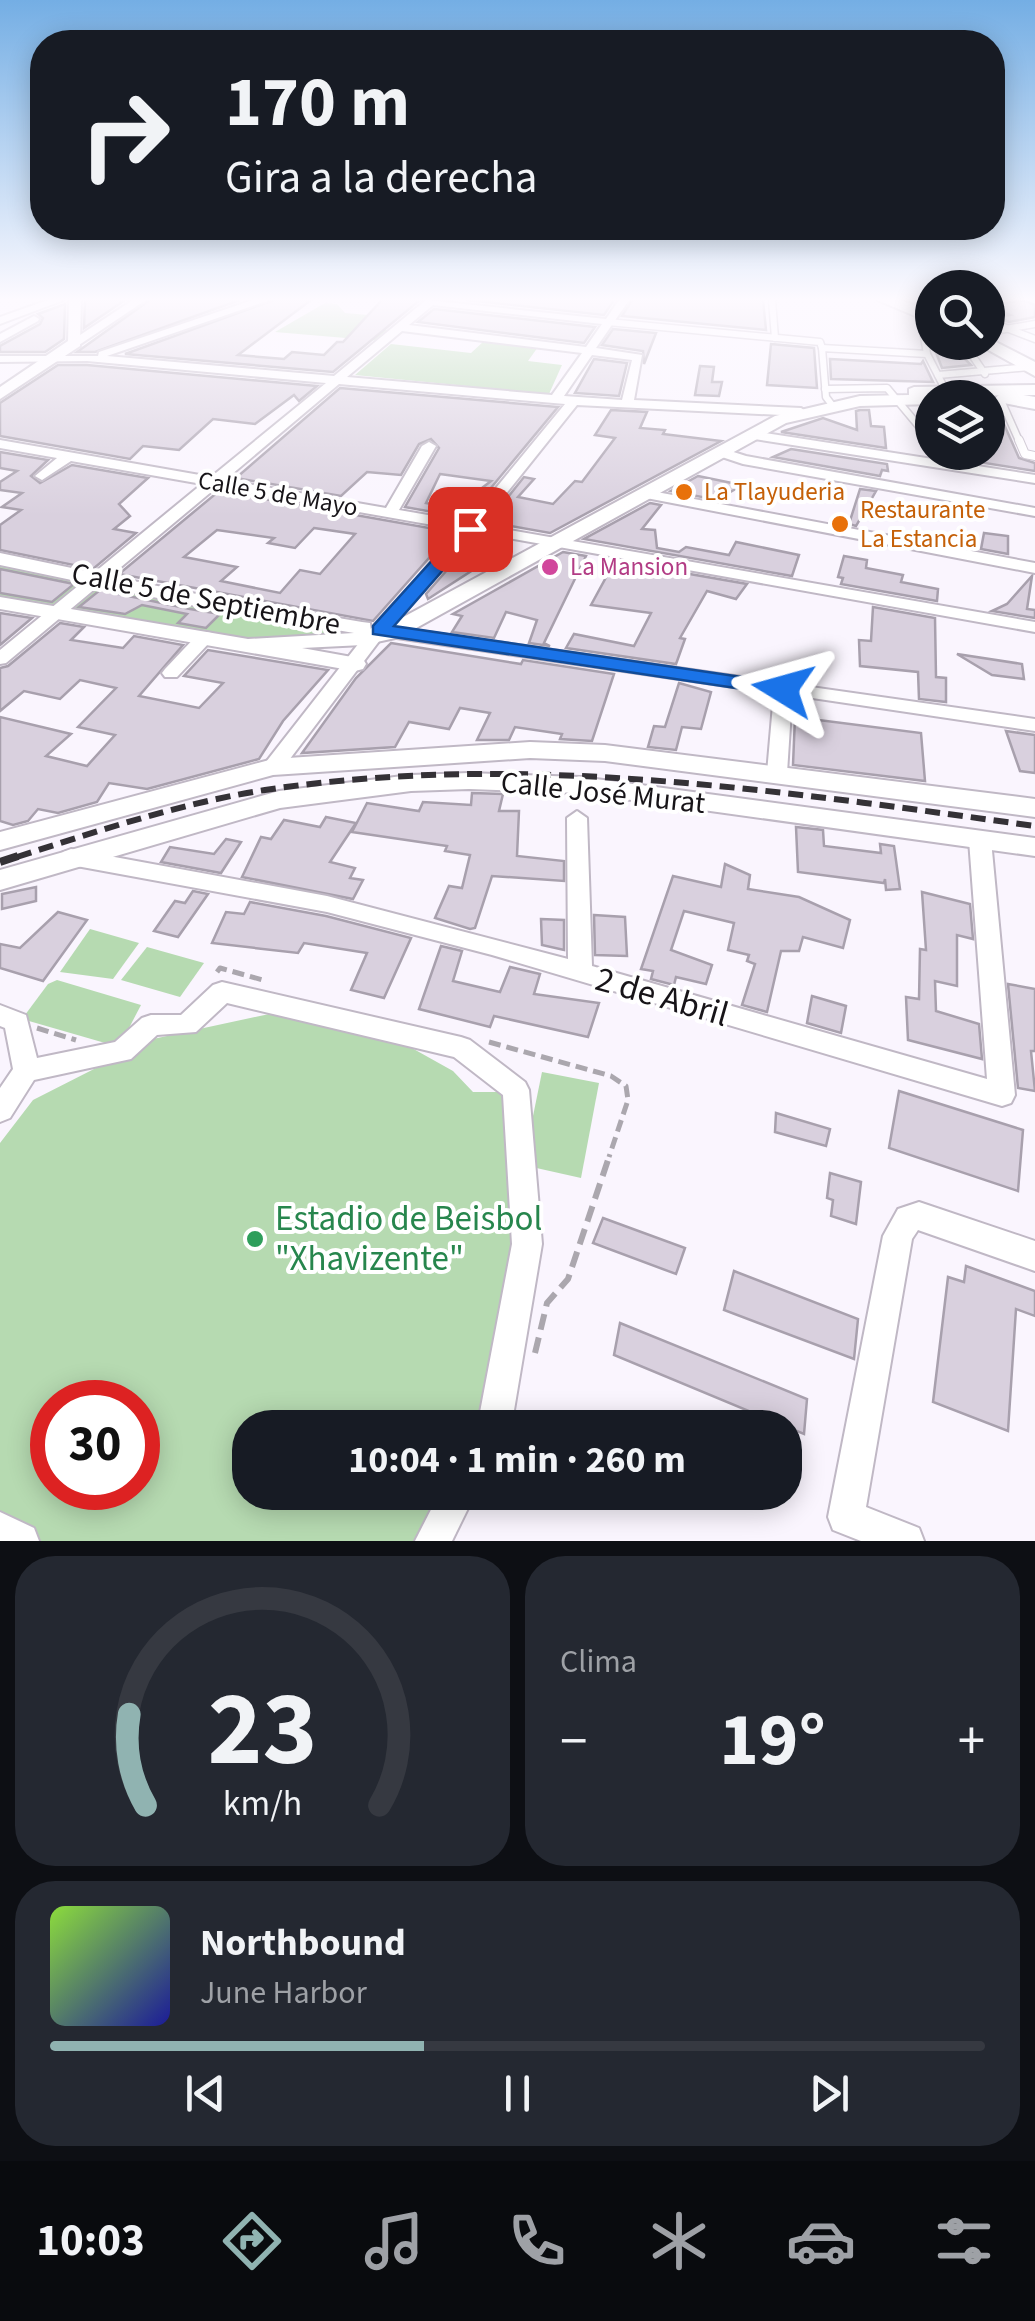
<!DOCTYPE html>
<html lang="es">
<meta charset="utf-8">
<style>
body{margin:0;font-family:"Source Sans 3",sans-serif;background:#242831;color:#f1f3f6;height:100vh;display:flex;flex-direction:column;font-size:38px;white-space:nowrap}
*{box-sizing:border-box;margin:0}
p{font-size:32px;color:#9ea1a6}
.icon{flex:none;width:55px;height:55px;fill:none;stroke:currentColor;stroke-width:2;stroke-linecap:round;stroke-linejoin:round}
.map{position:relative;height:1541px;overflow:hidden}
.side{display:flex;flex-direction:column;gap:15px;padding:15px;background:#0d0f14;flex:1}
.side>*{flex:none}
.hud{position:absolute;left:30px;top:30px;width:975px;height:210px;border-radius:40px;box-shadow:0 5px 25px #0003;background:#171b24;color:#f1f3f6;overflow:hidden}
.buttons{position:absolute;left:915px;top:270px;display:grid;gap:20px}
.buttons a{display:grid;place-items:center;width:90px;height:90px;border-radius:50%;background:#171b24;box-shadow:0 5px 25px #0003;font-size:50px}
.speed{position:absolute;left:30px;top:1380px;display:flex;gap:20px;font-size:50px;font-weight:700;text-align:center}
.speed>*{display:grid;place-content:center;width:130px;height:130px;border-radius:50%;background:#171b24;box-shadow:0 5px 25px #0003;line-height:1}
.speed .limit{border:15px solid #d22;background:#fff;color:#111}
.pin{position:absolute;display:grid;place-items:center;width:85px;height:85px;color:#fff;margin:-42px;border-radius:20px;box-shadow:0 5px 15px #0006}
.me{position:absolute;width:110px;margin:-55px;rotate:278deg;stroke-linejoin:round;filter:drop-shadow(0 0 8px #0008)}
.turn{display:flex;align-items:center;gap:35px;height:210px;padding:0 30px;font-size:45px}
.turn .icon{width:130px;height:130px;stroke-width:2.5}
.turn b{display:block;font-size:70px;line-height:85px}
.big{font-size:75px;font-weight:700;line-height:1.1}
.side .card{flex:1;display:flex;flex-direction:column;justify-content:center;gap:15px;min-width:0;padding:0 35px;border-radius:40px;background:#242831}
.side .dial{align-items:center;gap:0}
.dial svg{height:260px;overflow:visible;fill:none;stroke:#363941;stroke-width:7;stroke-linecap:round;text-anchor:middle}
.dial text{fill:#f1f3f6;stroke:none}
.song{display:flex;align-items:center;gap:30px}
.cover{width:120px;height:120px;border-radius:15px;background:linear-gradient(135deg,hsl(90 70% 55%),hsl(240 70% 35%))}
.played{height:10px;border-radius:5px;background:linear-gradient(90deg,#90b3b1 40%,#363941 40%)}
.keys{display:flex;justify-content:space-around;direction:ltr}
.heat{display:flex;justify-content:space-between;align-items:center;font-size:55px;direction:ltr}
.side .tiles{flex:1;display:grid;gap:15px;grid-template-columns:1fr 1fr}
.card:last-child{grid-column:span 2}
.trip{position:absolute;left:232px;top:1410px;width:570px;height:100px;border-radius:40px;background:#171b24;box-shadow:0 5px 25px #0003;font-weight:700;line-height:100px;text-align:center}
.tab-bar{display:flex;height:160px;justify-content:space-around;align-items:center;background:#090b0e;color:#9ea1a6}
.tab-bar .icon{width:70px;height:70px}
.tab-bar .selected{color:#90b3b1}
.tab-bar b{font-size:45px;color:#f1f3f6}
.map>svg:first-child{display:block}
.green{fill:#b6dab1;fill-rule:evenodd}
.building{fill:#d9d0de;stroke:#a8a0ad;stroke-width:2.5;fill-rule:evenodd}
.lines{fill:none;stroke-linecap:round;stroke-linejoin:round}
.service-far1-casing{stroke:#c0b8c5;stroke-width:9}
.service-casing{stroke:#c0b8c5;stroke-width:10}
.minor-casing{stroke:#c0b8c5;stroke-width:4}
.tertiary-casing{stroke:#c0b8c5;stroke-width:4}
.primary-casing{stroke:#c0b8c5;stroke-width:4}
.path-far1{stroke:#aba7ae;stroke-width:5;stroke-dasharray:12 6;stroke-linecap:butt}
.path{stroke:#aba7ae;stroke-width:6;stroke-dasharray:16 8;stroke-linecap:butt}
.service-far1{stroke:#fff;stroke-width:6}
.service{stroke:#fff;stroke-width:8}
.minor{fill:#fff;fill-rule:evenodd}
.tertiary{fill:#fff;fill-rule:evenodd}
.primary{fill:#fff;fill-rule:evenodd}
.rail-far1{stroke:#343136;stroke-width:6;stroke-dasharray:15 8;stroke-linecap:butt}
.rail{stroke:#343136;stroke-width:8;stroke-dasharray:19 9;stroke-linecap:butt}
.route{fill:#1a73e8;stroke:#114b97;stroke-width:2.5}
.food-dot{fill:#e8710a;stroke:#fff;stroke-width:4}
.hotel-dot{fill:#d1479c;stroke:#fff;stroke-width:4}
.leisure-dot{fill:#2e9e5b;stroke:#fff;stroke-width:4}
.labels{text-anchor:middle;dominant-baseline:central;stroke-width:8;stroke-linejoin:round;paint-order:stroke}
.far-food-label{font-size:25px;fill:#c56008;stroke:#fff;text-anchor:start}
.far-street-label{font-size:25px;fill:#171418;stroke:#fff}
.far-hotel-label{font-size:25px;fill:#b23c85;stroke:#fff;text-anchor:start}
.street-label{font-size:30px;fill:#171418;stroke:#fff}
.near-street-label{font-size:35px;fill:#171418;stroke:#fff}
.near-leisure-label{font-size:35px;fill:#27864d;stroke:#fff;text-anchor:start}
</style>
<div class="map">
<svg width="1035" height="1541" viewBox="0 0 1035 1541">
<rect width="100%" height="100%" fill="#faf5fe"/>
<g class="green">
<path d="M325 303 337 304 345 313 368 315 359 324 392 331 381 341 275 332Z"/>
<path d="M484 341 538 347 528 361 562 365 549 394 355 375 391 344 471 353Z"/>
<path d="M0 558 234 606 392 632 255 644 0 603Z"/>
<path d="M90 929 139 943 113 979 60 972Z"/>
<path d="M147 947 204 963 180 997 121 980Z"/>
<path d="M57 980 141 1005 129 1028 112 1045 22 1019 48 984Z"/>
<path d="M274 1013 376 1028 453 1071 473 1092H509L512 1335 489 1427 250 1428V1492L465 1493 440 1541H33L0 1517V1143L33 1100 153 1039ZM52 1402H138V1488H52Z"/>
<path d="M542 1072 599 1083 581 1178 523 1165Z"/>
</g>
<g class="building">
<path d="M85 300H125L84 328Z"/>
<path d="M150 300H240L95 352H77Z"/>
<path d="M274 300H311L238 355 284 359 292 352 324 355 337 342H343L382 300H420L333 372 125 354Z"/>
<path d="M466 300H614L604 315Z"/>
<path d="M632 300H763L766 330 622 316Z"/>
<path d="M1023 300 1035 305V317L1009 322 997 317 1010 315 990 306Z"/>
<path d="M65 304 64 339 45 352H0V346L40 324 43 318 38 314Z"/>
<path d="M434 309 595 327 584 343 418 322Z"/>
<path d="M613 329 656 333 644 364 643 351 602 345Z"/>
<path d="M932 342H948L971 365 942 368Z"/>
<path d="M771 344 814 348 817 388 767 385Z"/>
<path d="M594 359 627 363 619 396 575 393Z"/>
<path d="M830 359 921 364 923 361 933 382 831 379Z"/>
<path d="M58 365H87L317 386 299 401 294 395 255 424 213 419 179 450 143 446 130 459 0 436V403Z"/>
<path d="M700 366 714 367 712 382H722L719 396 695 395Z"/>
<path d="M340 388 558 407 466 518 405 507 439 448 431 439 419 444 401 475 367 472 341 496 236 478ZM440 474 491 481 456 508 426 503Z"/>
<path d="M988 399 995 404 1019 458 1035 463V471L972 461 970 452H988Z"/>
<path d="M611 410 647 412 640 428 665 430 663 434 721 441 550 533 488 522 524 477 534 479 518 497 553 504 575 481 582 482 615 438 595 435Z"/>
<path d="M860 410H869L871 426 884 427 886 448 781 432 823 418 857 430 856 411Z"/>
<path d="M791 449 887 464 888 471 882 470 880 476 773 457Z"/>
<path d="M0 452 48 460 31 476 40 483 72 465 148 478 119 504 130 516 114 529 136 533 93 569 0 550V525L21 510 2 507 22 493 0 490V482L17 471 0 468Z"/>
<path d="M698 476 742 485 717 500 671 491Z"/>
<path d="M860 489 876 491 856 526 849 524Z"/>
<path d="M219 491 452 532 373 621 119 574ZM314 528 355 534 320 574 300 570 280 593 221 581 237 567 184 557 217 530 274 538 268 543 295 548Z"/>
<path d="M650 503 661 505 642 529 655 530 657 548 679 552 686 547 729 555 736 542 799 555 792 576 584 539Z"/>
<path d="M984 533 1008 536V554L981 549Z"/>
<path d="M563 552 586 556 544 643 550 646 529 643 537 620 506 612 494 638 452 632 462 616 453 614Z"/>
<path d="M844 556 867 560 866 568 903 575 901 582 938 589 937 601 841 584 843 578 838 577Z"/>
<path d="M455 561 479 566 428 599 426 594Z"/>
<path d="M615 561 747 584 736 599 707 591 680 638 685 639 676 664 566 648 574 634 634 646 651 613 591 605Z"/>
<path d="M0 569 74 584 52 602 0 593Z"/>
<path d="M1032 576 1027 609 1035 610V618L992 611 1007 604Z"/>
<path d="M100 590 190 609 220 614 206 628 178 623 187 614 142 605 125 614 79 607Z"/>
<path d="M873 607 935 618 936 677 946 678V702L919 699 918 672 860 666 859 640 871 641Z"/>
<path d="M0 613 32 618 0 645Z"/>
<path d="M60 623 84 627 71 640 123 648 134 636 183 645 139 696 199 708 223 683 184 676 208 650 328 670 283 721 259 759 147 789 109 783 97 802 58 813 38 809 28 821 13 825 0 821V717L71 734 46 756 87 766 115 735 78 727 116 688 80 680 60 699 24 691 0 711V668L8 666Z"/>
<path d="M391 643 521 664 523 660 614 674 592 741 560 739 562 734 515 727 509 740H477L490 713 460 708 449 729 409 722 395 747 302 753 356 678Z"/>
<path d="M957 654 1022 664 1024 679 992 675Z"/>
<path d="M679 683 711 692 701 729 682 727 676 750 648 747 654 726 665 727Z"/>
<path d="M795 717 921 733 925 781 793 765Z"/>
<path d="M1006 731 1035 735V773L1020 771Z"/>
<path d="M472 793 503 794 499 811H519L517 856 564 861V881L492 876 475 928 470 929 435 918 449 886 462 888 470 855 445 851 447 846 352 832 367 803 419 811 423 802 471 805Z"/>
<path d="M326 817 356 823 330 862 355 868 350 878 363 880 353 899 242 877 261 837 271 839 284 820 320 827Z"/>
<path d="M796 827 823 830 824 846 881 853 880 844 894 846 900 889 886 890 885 879 884 883 798 872Z"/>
<path d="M226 839 241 842 221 873 161 862 170 847 214 854Z"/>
<path d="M725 864 750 875 748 889 799 897 850 920 843 948 803 937 799 951H781L767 1012 742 1005 755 964 747 961 749 955 728 950 734 923 684 911 671 950 712 965 706 984 676 977 674 985 651 979 653 971 641 969 673 876 721 887Z"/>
<path d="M36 887V901L2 909V894Z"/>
<path d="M193 891 208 894 178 937 154 931 175 901 185 903Z"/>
<path d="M922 892 970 904 973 939 957 935V986L935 981 936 1011 979 1024 982 1059 908 1040 906 997 919 999 920 949 926 950Z"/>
<path d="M250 902 326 916 411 938 384 998 351 990 367 953 304 943 298 953 212 943 226 912 244 914Z"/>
<path d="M58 912 87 920 43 981 0 968V944L20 948Z"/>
<path d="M594 915 625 917 627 956 595 955Z"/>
<path d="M541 919 564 920V950L542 945Z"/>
<path d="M441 946 462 951 453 981 500 992 510 967 540 974 534 994 599 1003 588 1037 494 1016 490 1027 419 1009Z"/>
<path d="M1008 984 1035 989V1051H1031L1035 1091 1018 1088Z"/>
<path d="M812 996 846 1006 841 1033 807 1023Z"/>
<path d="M899 1091 1023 1130 1018 1191 889 1148Z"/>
<path d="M776 1113 830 1129 826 1146 775 1132Z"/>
<path d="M830 1173 861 1182 856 1224 831 1216 833 1200 827 1198Z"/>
<path d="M603 1218 685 1248 676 1274 593 1243Z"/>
<path d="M966 1266 1035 1291V1316L1016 1309 1008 1431 933 1402 948 1277 964 1282Z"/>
<path d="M734 1271 858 1319 854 1359 724 1310Z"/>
<path d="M620 1323 807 1399 804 1434 614 1355Z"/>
</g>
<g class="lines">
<g class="service-far1-casing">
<g id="service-far1">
<path d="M772 300 775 338"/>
<path d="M920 313 927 354"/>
<path d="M988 321 1035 339"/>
<path d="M608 322 820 342 822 348"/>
<path d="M988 332 1035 324"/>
<path d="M963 342 985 374"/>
<path d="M938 375 1029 367"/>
<path d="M825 389 887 388 927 436"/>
<path d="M1000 398 1020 443"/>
<path d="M832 405 826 397 822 348 927 354 946 391"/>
</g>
</g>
<g class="service-casing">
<path id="service" d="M1019 440 1025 454 1035 456"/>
</g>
<g class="minor-casing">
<g id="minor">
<path d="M48 300H64L0 324V317Z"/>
<path d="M133 300H146L79 345H71V341Z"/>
<path d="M253 300H270L107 356 334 376 426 300 606 319 619 300H629L596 348 642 355 634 400 801 408 807 412 801 416 577 405 481 525 1035 622V632L475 532 392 627 1035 719V731L792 695 787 773 777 779 767 773 774 693 383 636 280 772H266L263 767 266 762 366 634 461 530 217 487 6 663 0 664V650L202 484 71 461 42 480 35 476 57 458 0 448V440L211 477 326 383 87 361 0 362V356H98L99 352ZM433 305 602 324 586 347 409 325ZM402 331 582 353 552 395 347 377ZM592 355 632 360 622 400 564 396ZM339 384 565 404 468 522 399 510 436 446 429 442 422 446 386 508 225 480Z"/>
<path d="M34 316 39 319 38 321 0 342V334Z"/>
<path d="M753 431 1035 475V483L748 438V432Z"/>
<path d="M721 448 746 456 1035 508V516L743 464 716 455V449Z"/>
<path d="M646 490 1035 563V573L641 497V491Z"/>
<path d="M205 632 211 633 214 637 211 641 177 677H165L162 673 165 669 199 633Z"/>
<path d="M577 811 587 818 592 966 987 1079 969 840 972 835H988L991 840 1015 1095 1011 1103 1002 1106 492 955 327 912 71 865 63 862 60 857 63 852 71 849 327 896 568 959 567 818Z"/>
<path d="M222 982 461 1037 470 1040 525 1082 529 1090 542 1244 511 1428H477L512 1244 503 1095 454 1057 227 1003 196 1032 157 1035 131 1059 34 1080 10 1118 0 1122V1088L13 1069 5 1028 0 1026V1005L26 1015 37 1058 115 1042 142 1018 151 1015H181L213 985Z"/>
<path d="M919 1202 1035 1241V1271L918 1230 912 1239 866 1507 919 1528 924 1541H861L833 1530 828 1517 883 1236 898 1209Z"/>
<path d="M440 1492H476L452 1541H415Z"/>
<path d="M0 1512 34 1528 39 1541H0Z"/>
</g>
</g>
<g class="tertiary-casing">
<g id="tertiary">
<path d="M69 300H81L80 346 0 399V387L68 341Z"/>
<path d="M1035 385V395L938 396 932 398V404L860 406 786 423 400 637 363 645 302 648 363 659 366 664 363 669 355 671 0 609V597L248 639 354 633 191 605 0 565V553L191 593 362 622 370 623 371 631 385 627 775 416 860 396 909 395V389L914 387Z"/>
<path d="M530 742 605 745 1035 799V817L605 761 530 758 273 775 0 850V832L273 759Z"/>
<path d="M469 773 581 777 1035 838V856L581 793 469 789 411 791 280 808 0 890V870L279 791 411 775Z"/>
</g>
</g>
<g class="primary-casing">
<g id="primary">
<path d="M877 300H901L932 312V323Z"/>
<path d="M988 338 1035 362V376L974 342H988Z"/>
<path d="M1005 392 1035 397V409L998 402 995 398Z"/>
</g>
</g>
<g class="path-far1">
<path d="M217 972 220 968 263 980"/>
<path d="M37 1028 76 1040"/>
<path d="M489 1042 611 1076 626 1086 628 1100 609 1157"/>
</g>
<path class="path" d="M535 1353 547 1303 568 1279 610 1154"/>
<use href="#service-far1" class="service-far1"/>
<use href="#service" class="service"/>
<use href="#minor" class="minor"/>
<use href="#tertiary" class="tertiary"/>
<use href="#primary" class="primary"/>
<path class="rail-far1" d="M17 857C98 831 181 803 265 790 523 751 780 791 1035 826"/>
<path class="rail" d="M0 862 24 854"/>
</g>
<linearGradient id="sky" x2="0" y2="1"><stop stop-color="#74aee4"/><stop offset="0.58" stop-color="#fdfaff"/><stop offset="1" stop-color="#fdfaff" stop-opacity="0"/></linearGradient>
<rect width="1035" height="516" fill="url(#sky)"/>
<path class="route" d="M464 525 479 529 394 626 783 683 793 689 783 695 373 634V626Z"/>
<g class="food-dot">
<circle cx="684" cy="492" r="10"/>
<circle cx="840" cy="524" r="10"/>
</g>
<circle class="hotel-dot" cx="550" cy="567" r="10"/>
<circle class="leisure-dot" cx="255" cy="1239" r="10"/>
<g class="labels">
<g class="far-food-label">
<text x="704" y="492">La Tlayuderia</text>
<text x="860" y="510">Restaurante<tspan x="860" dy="29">La Estancia</tspan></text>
</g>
<g class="far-street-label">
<text transform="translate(278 494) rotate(10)">Calle 5 de Mayo</text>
</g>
<g class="far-hotel-label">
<text x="570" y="567">La Mansion</text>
</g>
<g class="street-label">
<text transform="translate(206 599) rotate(11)">Calle 5 de Septiembre</text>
<text transform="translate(603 793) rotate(6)">Calle José Murat</text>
</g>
<g class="near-street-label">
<text transform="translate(662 997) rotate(16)">2 de Abril</text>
</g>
<g class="near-leisure-label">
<text x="275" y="1219">Estadio de Beisbol<tspan x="275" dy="40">"Xhavizente"</tspan></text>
</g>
</g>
</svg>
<div class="buttons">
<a><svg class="icon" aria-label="search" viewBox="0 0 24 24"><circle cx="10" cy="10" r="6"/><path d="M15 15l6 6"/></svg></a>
<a><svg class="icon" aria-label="layers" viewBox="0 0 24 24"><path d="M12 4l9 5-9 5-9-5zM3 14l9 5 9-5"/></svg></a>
</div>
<div class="speed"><div class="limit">30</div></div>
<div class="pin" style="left:470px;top:529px;background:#d93025"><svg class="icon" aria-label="arrive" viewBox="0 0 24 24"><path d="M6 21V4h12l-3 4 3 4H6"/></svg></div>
<svg class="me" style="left:783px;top:689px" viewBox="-20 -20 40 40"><path d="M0-17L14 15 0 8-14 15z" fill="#1a73e8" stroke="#fff" stroke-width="4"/></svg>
<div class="trip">10:04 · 1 min · 260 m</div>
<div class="hud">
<div class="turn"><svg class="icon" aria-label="right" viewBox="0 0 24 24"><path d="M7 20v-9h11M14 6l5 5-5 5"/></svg><div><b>170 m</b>Gira a la derecha</div></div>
</div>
</div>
<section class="side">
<div class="tiles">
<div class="card dial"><svg viewBox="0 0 100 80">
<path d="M14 69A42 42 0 1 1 86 69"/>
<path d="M14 69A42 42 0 0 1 9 41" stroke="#90b3b1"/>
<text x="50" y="56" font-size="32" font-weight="700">23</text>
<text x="50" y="72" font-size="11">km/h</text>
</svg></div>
<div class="card"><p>Clima</p>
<div class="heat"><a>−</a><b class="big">19°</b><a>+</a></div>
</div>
<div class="card">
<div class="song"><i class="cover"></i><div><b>Northbound</b><p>June Harbor</p></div></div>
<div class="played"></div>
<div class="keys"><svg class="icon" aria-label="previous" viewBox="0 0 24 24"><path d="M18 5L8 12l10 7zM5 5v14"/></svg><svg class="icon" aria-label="pause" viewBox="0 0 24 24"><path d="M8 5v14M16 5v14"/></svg><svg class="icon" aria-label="next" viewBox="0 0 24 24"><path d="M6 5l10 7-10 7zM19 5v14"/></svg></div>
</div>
</div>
</section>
<nav class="tab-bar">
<b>10:03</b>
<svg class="icon selected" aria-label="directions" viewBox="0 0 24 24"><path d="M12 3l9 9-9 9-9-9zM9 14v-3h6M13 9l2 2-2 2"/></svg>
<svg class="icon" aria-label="music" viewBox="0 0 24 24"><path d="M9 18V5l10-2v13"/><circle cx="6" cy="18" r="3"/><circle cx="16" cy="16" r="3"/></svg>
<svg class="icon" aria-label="phone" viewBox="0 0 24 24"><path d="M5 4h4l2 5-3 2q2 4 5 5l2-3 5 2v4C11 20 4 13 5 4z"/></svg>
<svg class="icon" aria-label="climate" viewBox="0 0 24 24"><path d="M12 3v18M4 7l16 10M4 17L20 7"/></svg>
<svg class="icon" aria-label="car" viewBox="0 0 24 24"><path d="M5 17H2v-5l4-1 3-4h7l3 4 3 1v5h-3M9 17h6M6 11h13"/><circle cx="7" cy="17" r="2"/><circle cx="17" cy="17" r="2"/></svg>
<svg class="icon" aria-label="filters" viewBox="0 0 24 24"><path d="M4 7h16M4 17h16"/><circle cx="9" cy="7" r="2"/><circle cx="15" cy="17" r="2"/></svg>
</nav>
